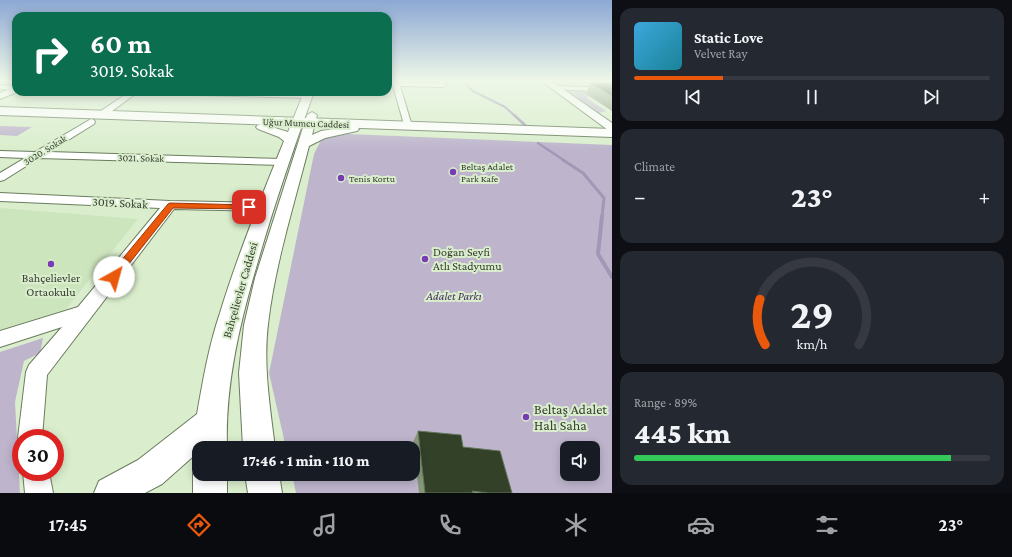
<!DOCTYPE html>
<meta charset="utf-8">
<style>
body{margin:0;font-family:"Crimson Pro",serif;background:#242831;color:#f1f3f6;height:100vh;display:flex;flex-direction:column;font-size:15px;white-space:nowrap}
*{box-sizing:border-box;margin:0}
p{font-size:13px;color:#9ea1a6}
.icon{flex:none;width:22px;height:22px;fill:none;stroke:currentColor;stroke-width:2;stroke-linecap:round;stroke-linejoin:round}
.map{position:relative;flex:1;overflow:hidden}
.panel{display:flex;flex-direction:column;gap:8px;padding:8px;background:#0d0f14;width:400px}
.panel>*{flex:none}
.hud{position:absolute;left:12px;top:12px;width:380px;height:84px;border-radius:12px;box-shadow:0 2px 10px #0003;background:#0b6e4f;color:#fff;overflow:hidden}
.buttons{position:absolute;left:560px;top:441px;display:grid;gap:8px}
.buttons a{display:grid;place-items:center;width:40px;height:40px;border-radius:8px;background:#171b24;box-shadow:0 2px 10px #0003;font-size:20px}
.speed{position:absolute;left:12px;top:429px;display:flex;gap:8px;font-size:20px;font-weight:700;text-align:center}
.speed>*{display:grid;place-content:center;width:52px;height:52px;border-radius:50%;background:#171b24;box-shadow:0 2px 10px #0003;line-height:1}
.speed .limit{border:6px solid #d22;background:#fff;color:#111}
.pin{position:absolute;display:grid;place-items:center;width:34px;height:34px;color:#fff;margin:-17px;border-radius:8px;box-shadow:0 2px 6px #0006}
.me{position:absolute;width:44px;margin:-22px;rotate:38deg;stroke-linejoin:round;filter:drop-shadow(0 0 3px #0008)}
.turn{display:flex;align-items:center;gap:14px;height:84px;padding:0 12px;font-size:18px}
.turn .icon{width:52px;height:52px;stroke-width:2.5}
.turn b{display:block;font-size:28px;line-height:34px}
.big{font-size:30px;font-weight:800;line-height:1.1}
.panel .widget{flex:1;display:flex;flex-direction:column;justify-content:center;gap:6px;min-width:0;padding:0 14px;border-radius:12px;background:#242831}
.panel .dial{align-items:center;gap:0}
.dial svg{height:104px;overflow:visible;fill:none;stroke:#363941;stroke-width:7;stroke-linecap:round;text-anchor:middle}
.dial text{fill:#f1f3f6;stroke:none}
.song{display:flex;align-items:center;gap:12px}
.cover{width:48px;height:48px;border-radius:6px;background:linear-gradient(135deg,hsl(200 70% 55%),hsl(190 70% 35%))}
.played{height:4px;border-radius:2px;background:linear-gradient(90deg,#ea580c 25%,#363941 25%)}
.keys{display:flex;justify-content:space-around;direction:ltr}
.heat{display:flex;justify-content:space-between;align-items:center;font-size:22px;direction:ltr}
.charge{height:6px;border-radius:3px;background:linear-gradient(90deg,#34c759 89%,#363941 0)}
.trip{position:absolute;left:192px;top:441px;width:228px;height:40px;border-radius:12px;background:#171b24;box-shadow:0 2px 10px #0003;font-weight:800;line-height:40px;text-align:center}
.tab-bar{display:flex;height:64px;justify-content:space-around;align-items:center;background:#090b0e;color:#9ea1a6}
.tab-bar .icon{width:28px;height:28px}
.tab-bar .active{color:#ea580c}
.tab-bar b{font-size:18px;color:#f1f3f6}
main{display:flex;flex:1;min-height:0}
.map>svg:first-child{display:block}
.built{fill:#cde5bd}
.green{fill:#beb5cd;fill-rule:evenodd}
.lines{fill:none;stroke-linecap:round;stroke-linejoin:round}
.stream-far3{stroke:#a397b6;stroke-width:2}
.stream-far2{stroke:#a397b6;stroke-width:2.5}
.stream-far1{stroke:#a397b6;stroke-width:3}
.stream{stroke:#a397b6;stroke-width:4}
.minor-casing{stroke:#6a7c5e;stroke-width:2}
.tertiary-casing{stroke:#6a7c5e;stroke-width:2}
.primary-casing{stroke:#6a7c5e;stroke-width:2}
.minor{fill:#fff;fill-rule:evenodd}
.tertiary{fill:#fff;fill-rule:evenodd}
.primary{fill:#fff;fill-rule:evenodd}
.wall{fill:#86987a}
.building{fill:#324128;stroke:#64755a}
.route{fill:#ea580c;stroke:#983908}
.poi-dot{fill:#773cb2;stroke:#daeecd;stroke-width:1.5}
.labels{text-anchor:middle;dominant-baseline:central;stroke-width:4;stroke-linejoin:round;paint-order:stroke}
.far-street-label{font-size:10px;fill:#353d30;stroke:#daeecd}
.far-poi-label{font-size:10px;fill:#353d30;stroke:#daeecd;text-anchor:start}
.street-label{font-size:12px;fill:#353d30;stroke:#daeecd}
.poi-label{font-size:12px;fill:#353d30;stroke:#daeecd;text-anchor:start}
.park-label{font-size:12px;font-style:italic;fill:#412d59;stroke:#daeecd}
.near-poi-label{font-size:14px;fill:#353d30;stroke:#daeecd;text-anchor:start}
</style>
<main>
<div class="map">
<svg width="612" height="493" viewBox="0 0 612 493">
<rect width="100%" height="100%" fill="#daeecd"/>
<path class="built" d="M0 208 138 219 66 309 0 330Z"/>
<g class="green">
<path d="M566 90 594 91 599 94 587 96 588 99 606 111 599 113Z"/>
<path d="M0 126 32 127 17 136 0 135Z"/>
<path d="M348 134 612 145V493H296L292 474H413V448H286L269 373 314 154 322 138ZM567 448H593V474H567Z"/>
<path d="M43 338 40 353 24 361 15 402 20 493H0V352Z"/>
</g>
<g class="lines">
<path class="stream-far3" d="M461 80 473 91 505 107 515 116"/>
<g class="stream-far2">
<path d="M514 115 526 126"/>
<path d="M538 143 565 161"/>
</g>
<path class="stream-far1" d="M563 160 583 173 604 198 602 217"/>
<path class="stream" d="M602 216 598 254 612 277"/>
<g class="minor-casing">
<g id="minor">
<path d="M437 80H444L446 85 443 87 400 86 412 126 411 128H405L393 86H388V82L438 83Z"/>
<path d="M0 85 16 86V90L0 89Z"/>
<path d="M555 86 612 88V92L553 89V87Z"/>
<path d="M129 92H138L104 117H98L97 115 98 113Z"/>
<path d="M153 92 308 94 312 96 308 98 157 94Z"/>
<path d="M91 119 94 120 95 122 94 124 49 152 283 159 288 162 283 165 39 158 4 180 0 181V173L25 158 0 157V151L35 152Z"/>
<path d="M0 193 170 201 265 203 270 204 272 207 270 210 265 211 174 209 47 375 42 438H21V446L18 438 26 372 29 365 62 327 0 347V331L78 307 160 208 0 201Z"/>
<path d="M23 472H49L53 493H25Z"/>
</g>
</g>
<g class="tertiary-casing">
<g id="tertiary">
<path d="M540 80H550L612 123V131L608 130Z"/>
<path d="M16 86 17 92 0 99V93Z"/>
<path d="M304 92H314C293 150 273 208 256 268 239 326 225 387 227 448H199V457L197 453 162 484 145 493H94L99 481 138 460 197 414C203 380 209 345 220 313 238 254 261 198 284 141L279 137 258 129 256 127 258 125 262 124 288 132Z"/>
<path d="M312 112 317 115 312 135 321 131 353 126 357 127 359 129 357 131 325 138 309 146C294 205 275 264 268 324 263 365 270 407 275 448H243L239 373 244 325 255 278 307 115Z"/>
<path d="M198 462 199 474H227V493H193V474Z"/>
<path d="M245 474H279L282 493H248Z"/>
</g>
</g>
<g class="primary-casing">
<path id="primary" d="M0 107 612 129V137L0 115Z"/>
</g>
<use href="#minor" class="minor"/>
<use href="#tertiary" class="tertiary"/>
<use href="#primary" class="primary"/>
</g>
<g class="wall">
<path d="M590 83H612V111L586 94Z"/>
<path d="M418 431 463 447 512 493H419L413 442Z"/>
</g>
<g class="building">
<path d="M590 83H612V96Z"/>
<path d="M418 431 461 435 463 447 500 451 512 493H488L472 491 473 493H425Z"/>
</g>
<linearGradient id="sky" x2="0" y2="1"><stop stop-color="#8ca8d4"/><stop offset="0.54" stop-color="#eef7e8"/><stop offset="1" stop-color="#eef7e8" stop-opacity="0"/></linearGradient>
<rect width="612" height="149" fill="url(#sky)"/>
<path class="route" d="M170 203 249 205 253 207 249 209 173 208 117 279H110L109 277 110 274 168 204Z"/>
<g class="poi-dot">
<circle cx="453" cy="172" r="4"/>
<circle cx="341" cy="178" r="4"/>
<circle cx="425" cy="259" r="4"/>
<circle cx="51" cy="264" r="4"/>
<circle cx="526" cy="417" r="4"/>
</g>
<g class="labels">
<g class="far-street-label">
<text transform="translate(306 123) rotate(2)">Uğur Mumcu Caddesi</text>
<text transform="translate(45 150) rotate(-32)">3020. Sokak</text>
<text transform="translate(141 158) rotate(1)">3021. Sokak</text>
</g>
<g class="far-poi-label">
<text x="461" y="166">Beltaş Adalet<tspan x="461" dy="12">Park Kafe</tspan></text>
<text x="349" y="178">Tenis Kortu</text>
</g>
<g class="street-label">
<text transform="translate(120 203) rotate(3)">3019. Sokak</text>
<text transform="translate(240 290) rotate(-74)">Bahçelievler Caddesi</text>
</g>
<g class="poi-label">
<text x="433" y="252">Doğan Seyfi<tspan x="433" dy="14">Atlı Stadyumu</tspan></text>
<text x="51" y="278" text-anchor="middle">Bahçelievler<tspan x="51" dy="14">Ortaokulu</tspan></text>
</g>
<g class="park-label">
<text x="454" y="296">Adalet Parkı</text>
</g>
<g class="near-poi-label">
<text x="534" y="409">Beltaş Adalet<tspan x="534" dy="16">Halı Saha</tspan></text>
</g>
</g>
</svg>
<div class="buttons">
<a><svg class="icon" aria-label="sound" viewBox="0 0 24 24"><path d="M4 9h4l5-4v14l-5-4H4zM17 9q2 3 0 6"/></svg></a>
</div>
<div class="speed"><div class="limit">30</div></div>
<div class="pin" style="left:249px;top:207px;background:#d93025"><svg class="icon" aria-label="arrive" viewBox="0 0 24 24"><path d="M6 21V4h12l-3 4 3 4H6"/></svg></div>
<svg class="me" style="left:114px;top:277px" viewBox="-20 -20 40 40"><circle r="19" fill="#fff"/><path d="M0-13L10 11 0 6-10 11z" fill="#ea580c"/></svg>
<div class="trip">17:46 · 1 min · 110 m</div>
<div class="hud">
<div class="turn"><svg class="icon" aria-label="right" viewBox="0 0 24 24"><path d="M7 20v-9h11M14 6l5 5-5 5"/></svg><div><b>60 m</b>3019. Sokak</div></div>
</div>
</div>
<section class="panel">
<div class="widget">
<div class="song"><i class="cover"></i><div><b>Static Love</b><p>Velvet Ray</p></div></div>
<div class="played"></div>
<div class="keys"><svg class="icon" aria-label="previous" viewBox="0 0 24 24"><path d="M18 5L8 12l10 7zM5 5v14"/></svg><svg class="icon" aria-label="pause" viewBox="0 0 24 24"><path d="M8 5v14M16 5v14"/></svg><svg class="icon" aria-label="next" viewBox="0 0 24 24"><path d="M6 5l10 7-10 7zM19 5v14"/></svg></div>
</div>
<div class="widget"><p>Climate</p>
<div class="heat"><a>−</a><b class="big">23°</b><a>+</a></div>
</div>
<div class="widget dial"><svg viewBox="0 0 100 80">
<path d="M14 69A42 42 0 1 1 86 69"/>
<path d="M14 69A42 42 0 0 1 10 34" stroke="#ea580c"/>
<text x="50" y="56" font-size="32" font-weight="700">29</text>
<text x="50" y="72" font-size="11">km/h</text>
</svg></div>
<div class="widget"><p>Range · 89%</p><b class="big">445 km</b><div class="charge"></div></div>
</section>
</main>
<nav class="tab-bar">
<b>17:45</b>
<svg class="icon active" aria-label="directions" viewBox="0 0 24 24"><path d="M12 3l9 9-9 9-9-9zM9 14v-3h6M13 9l2 2-2 2"/></svg>
<svg class="icon" aria-label="music" viewBox="0 0 24 24"><path d="M9 18V5l10-2v13"/><circle cx="6" cy="18" r="3"/><circle cx="16" cy="16" r="3"/></svg>
<svg class="icon" aria-label="phone" viewBox="0 0 24 24"><path d="M5 4h4l2 5-3 2q2 4 5 5l2-3 5 2v4C11 20 4 13 5 4z"/></svg>
<svg class="icon" aria-label="climate" viewBox="0 0 24 24"><path d="M12 3v18M4 7l16 10M4 17L20 7"/></svg>
<svg class="icon" aria-label="car" viewBox="0 0 24 24"><path d="M5 17H2v-5l4-1 3-4h7l3 4 3 1v5h-3M9 17h6M6 11h13"/><circle cx="7" cy="17" r="2"/><circle cx="17" cy="17" r="2"/></svg>
<svg class="icon" aria-label="filters" viewBox="0 0 24 24"><path d="M4 7h16M4 17h16"/><circle cx="9" cy="7" r="2"/><circle cx="15" cy="17" r="2"/></svg>
<b>23°</b>
</nav>
